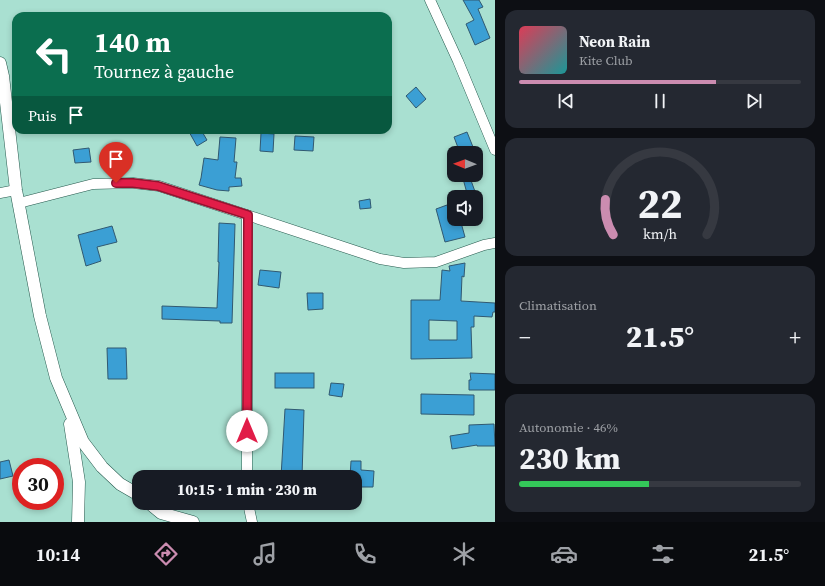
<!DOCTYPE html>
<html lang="fr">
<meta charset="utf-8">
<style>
body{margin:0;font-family:"Source Serif 4",serif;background:#242831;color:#f1f3f6;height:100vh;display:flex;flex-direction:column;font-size:15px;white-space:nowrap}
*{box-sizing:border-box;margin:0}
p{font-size:13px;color:#9ea1a6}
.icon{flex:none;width:22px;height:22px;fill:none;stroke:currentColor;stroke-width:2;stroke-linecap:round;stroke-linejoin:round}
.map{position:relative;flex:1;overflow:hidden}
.drawer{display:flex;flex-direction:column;gap:10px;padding:10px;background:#0d0f14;width:330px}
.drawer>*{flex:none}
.guide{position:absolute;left:12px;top:12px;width:380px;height:122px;border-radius:12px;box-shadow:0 2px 6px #0003;background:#0b6e4f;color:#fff;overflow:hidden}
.needle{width:26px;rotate:271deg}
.tools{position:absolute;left:447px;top:146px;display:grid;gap:8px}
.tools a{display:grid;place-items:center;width:36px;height:36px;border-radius:8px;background:#171b24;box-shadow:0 2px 6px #0003;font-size:20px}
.speed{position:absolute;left:12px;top:458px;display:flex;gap:8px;font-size:20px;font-weight:700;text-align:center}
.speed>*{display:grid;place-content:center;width:52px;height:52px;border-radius:50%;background:#171b24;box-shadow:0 2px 6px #0003;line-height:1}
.speed .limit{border:6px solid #d22;background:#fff;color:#111}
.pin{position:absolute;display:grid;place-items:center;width:34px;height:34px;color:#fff;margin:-41px -17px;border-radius:50% 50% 50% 0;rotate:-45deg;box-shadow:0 0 4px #0007}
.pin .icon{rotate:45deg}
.me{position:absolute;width:44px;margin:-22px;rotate:0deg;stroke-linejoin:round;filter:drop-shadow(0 0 3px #0008)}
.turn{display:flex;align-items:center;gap:14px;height:84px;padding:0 16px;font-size:18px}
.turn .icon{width:52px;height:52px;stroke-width:2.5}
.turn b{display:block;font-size:28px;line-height:34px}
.then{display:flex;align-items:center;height:38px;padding:0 16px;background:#0003;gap:8px;font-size:15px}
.big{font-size:30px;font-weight:800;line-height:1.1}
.drawer .card{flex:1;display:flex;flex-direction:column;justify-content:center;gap:6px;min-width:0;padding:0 14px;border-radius:12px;background:#242831}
.drawer .dial{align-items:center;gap:0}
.dial svg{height:104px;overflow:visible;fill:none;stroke:#363941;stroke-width:7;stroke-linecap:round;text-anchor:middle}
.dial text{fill:#f1f3f6;stroke:none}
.song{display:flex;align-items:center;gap:12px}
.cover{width:48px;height:48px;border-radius:6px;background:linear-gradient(135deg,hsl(350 70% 55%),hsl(180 70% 35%))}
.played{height:4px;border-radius:2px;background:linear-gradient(90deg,#cb8cb0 70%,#363941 70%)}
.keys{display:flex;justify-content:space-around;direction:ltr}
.heat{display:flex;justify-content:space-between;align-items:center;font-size:22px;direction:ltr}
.charge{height:6px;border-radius:3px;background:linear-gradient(90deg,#34c759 46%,#363941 0)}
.trip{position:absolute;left:132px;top:470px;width:230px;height:40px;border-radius:12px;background:#171b24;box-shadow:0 2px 6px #0003;font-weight:800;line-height:40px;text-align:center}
.menu{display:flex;height:64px;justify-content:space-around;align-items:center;background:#090b0e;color:#9ea1a6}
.menu .icon{width:28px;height:28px}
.menu .selected{color:#cb8cb0}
.menu b{font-size:18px;color:#f1f3f6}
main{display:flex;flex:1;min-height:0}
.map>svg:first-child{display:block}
.building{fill:#3b9fd4;stroke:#315971;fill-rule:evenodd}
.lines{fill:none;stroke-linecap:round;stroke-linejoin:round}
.minor-casing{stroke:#25594d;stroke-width:11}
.tertiary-casing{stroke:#25594d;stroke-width:13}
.minor{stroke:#fff;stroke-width:10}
.tertiary{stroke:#fff;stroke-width:12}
.route-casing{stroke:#92132f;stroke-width:10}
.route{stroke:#e11d48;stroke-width:7}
</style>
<main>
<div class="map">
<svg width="495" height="522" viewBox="0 0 495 522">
<rect width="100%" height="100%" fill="#a9e0d1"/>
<g class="building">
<path d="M463 0H479L483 7 478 9 490 38 475 45 466 24 474 20Z"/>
<path d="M416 87 426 99 416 108 406 96Z"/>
<path d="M188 130H201L207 140 197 146Z"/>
<path d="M467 132 473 147 460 153 454 137Z"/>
<path d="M261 133 274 134 273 152 260 151Z"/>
<path d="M295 136 314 137 313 151 294 150Z"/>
<path d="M220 137 236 138 234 162H237L235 178H241L242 186 229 187V191L217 190 199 185 201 178 204 158 218 160Z"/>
<path d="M89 148 91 162 75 163 73 150Z"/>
<path d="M462 175H469L477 197H468Z"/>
<path d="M370 199 371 208 360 209 359 201Z"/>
<path d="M447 205 451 219H460L465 237 445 242 436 209Z"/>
<path d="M219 223 235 224 232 323H220V321L162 319V306L217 308 219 262H218Z"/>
<path d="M112 226 117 242 97 247 101 261 86 266 78 235Z"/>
<path d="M465 263 464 277 462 276 461 301 495 303V312H493L492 317 474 316V327H471L472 358 411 359V300H440L442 270 450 271 449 266ZM429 320 457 321V340H429Z"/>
<path d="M260 270 281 272 279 288 258 285Z"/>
<path d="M307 293H323V309L308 310Z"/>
<path d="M107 348H126L127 379H108Z"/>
<rect x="275" y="373" width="39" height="15"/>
<path d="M470 373 495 374V390H469V380H471Z"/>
<path d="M331 383 344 384 342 397 329 395Z"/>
<path d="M421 394 474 395V415L421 414Z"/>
<path d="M285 409 304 410 302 477H281Z"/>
<path d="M494 424 495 446H477V445L452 449 450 436 469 433V425Z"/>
<path d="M9 460 13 476 0 479V462Z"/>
<path d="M351 461H361V470L374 471 373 487H355V477H350Z"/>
</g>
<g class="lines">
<g class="minor-casing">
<g id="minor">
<path d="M430 0 458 61 495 150"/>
<path d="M0 193 16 190"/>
<path d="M19 203 93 184 133 183 159 186 380 259 404 263 436 262 484 245 495 243"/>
<path d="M247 477V215"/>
<path d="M248 503 252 522"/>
</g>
</g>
<g class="tertiary-casing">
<g id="tertiary">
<path d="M0 63 3 76 16 190 40 316 56 378 83 442 102 467 120 484 139 495"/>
<path d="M70 424 79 482 78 522"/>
<path d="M149 503 161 513 193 522"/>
</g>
</g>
<use href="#minor" class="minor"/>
<use href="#tertiary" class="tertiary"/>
</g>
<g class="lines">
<g class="route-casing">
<path id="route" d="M116 183H133L158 186 248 215 247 431"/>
</g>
<use href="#route" class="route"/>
</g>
</svg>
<div class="tools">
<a><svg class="needle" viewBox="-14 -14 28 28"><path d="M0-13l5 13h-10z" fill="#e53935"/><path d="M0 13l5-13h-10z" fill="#9ea1a6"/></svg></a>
<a><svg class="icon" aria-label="sound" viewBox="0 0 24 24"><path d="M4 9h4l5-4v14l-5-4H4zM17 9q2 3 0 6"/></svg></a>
</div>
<div class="speed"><div class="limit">30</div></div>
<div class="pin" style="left:116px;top:183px;background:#d93025"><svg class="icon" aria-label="arrive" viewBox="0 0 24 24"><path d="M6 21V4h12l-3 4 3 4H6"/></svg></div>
<svg class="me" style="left:247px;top:431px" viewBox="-20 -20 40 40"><circle r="19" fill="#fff"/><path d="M0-13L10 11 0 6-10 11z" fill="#e11d48"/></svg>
<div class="trip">10:15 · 1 min · 230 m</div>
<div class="guide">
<div class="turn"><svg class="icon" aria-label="left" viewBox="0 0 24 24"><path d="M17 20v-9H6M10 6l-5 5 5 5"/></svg><div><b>140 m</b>Tournez à gauche</div></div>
<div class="then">Puis<svg class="icon" aria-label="arrive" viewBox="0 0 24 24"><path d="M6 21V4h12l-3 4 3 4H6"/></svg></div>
</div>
</div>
<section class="drawer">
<div class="card">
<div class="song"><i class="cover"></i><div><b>Neon Rain</b><p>Kite Club</p></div></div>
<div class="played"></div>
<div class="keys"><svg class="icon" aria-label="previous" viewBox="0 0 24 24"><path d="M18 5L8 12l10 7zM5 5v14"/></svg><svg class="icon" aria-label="pause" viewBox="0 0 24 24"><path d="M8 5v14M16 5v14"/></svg><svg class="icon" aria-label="next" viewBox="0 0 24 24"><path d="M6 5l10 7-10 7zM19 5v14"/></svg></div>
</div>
<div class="card dial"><svg viewBox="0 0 100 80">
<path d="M14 69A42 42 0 1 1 86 69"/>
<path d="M14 69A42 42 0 0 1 8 42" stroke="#cb8cb0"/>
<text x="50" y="56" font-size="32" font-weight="700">22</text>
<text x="50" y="72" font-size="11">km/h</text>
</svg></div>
<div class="card"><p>Climatisation</p>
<div class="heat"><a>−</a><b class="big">21.5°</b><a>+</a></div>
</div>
<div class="card"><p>Autonomie · 46%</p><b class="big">230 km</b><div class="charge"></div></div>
</section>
</main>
<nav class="menu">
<b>10:14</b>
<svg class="icon selected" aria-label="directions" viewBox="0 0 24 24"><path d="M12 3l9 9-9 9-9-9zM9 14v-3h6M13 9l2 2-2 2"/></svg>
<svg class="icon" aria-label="music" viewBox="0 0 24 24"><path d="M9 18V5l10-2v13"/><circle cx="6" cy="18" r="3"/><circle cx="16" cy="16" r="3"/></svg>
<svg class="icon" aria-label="phone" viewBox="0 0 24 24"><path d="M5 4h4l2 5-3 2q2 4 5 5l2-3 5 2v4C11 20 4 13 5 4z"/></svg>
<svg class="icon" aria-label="climate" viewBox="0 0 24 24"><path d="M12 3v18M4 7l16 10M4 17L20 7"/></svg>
<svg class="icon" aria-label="car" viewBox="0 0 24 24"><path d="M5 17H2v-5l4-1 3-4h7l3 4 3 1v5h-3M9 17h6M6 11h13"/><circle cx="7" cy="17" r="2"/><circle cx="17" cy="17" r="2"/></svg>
<svg class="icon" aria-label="filters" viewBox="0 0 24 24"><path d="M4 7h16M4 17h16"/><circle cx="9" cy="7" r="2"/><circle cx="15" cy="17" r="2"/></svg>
<b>21.5°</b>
</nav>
